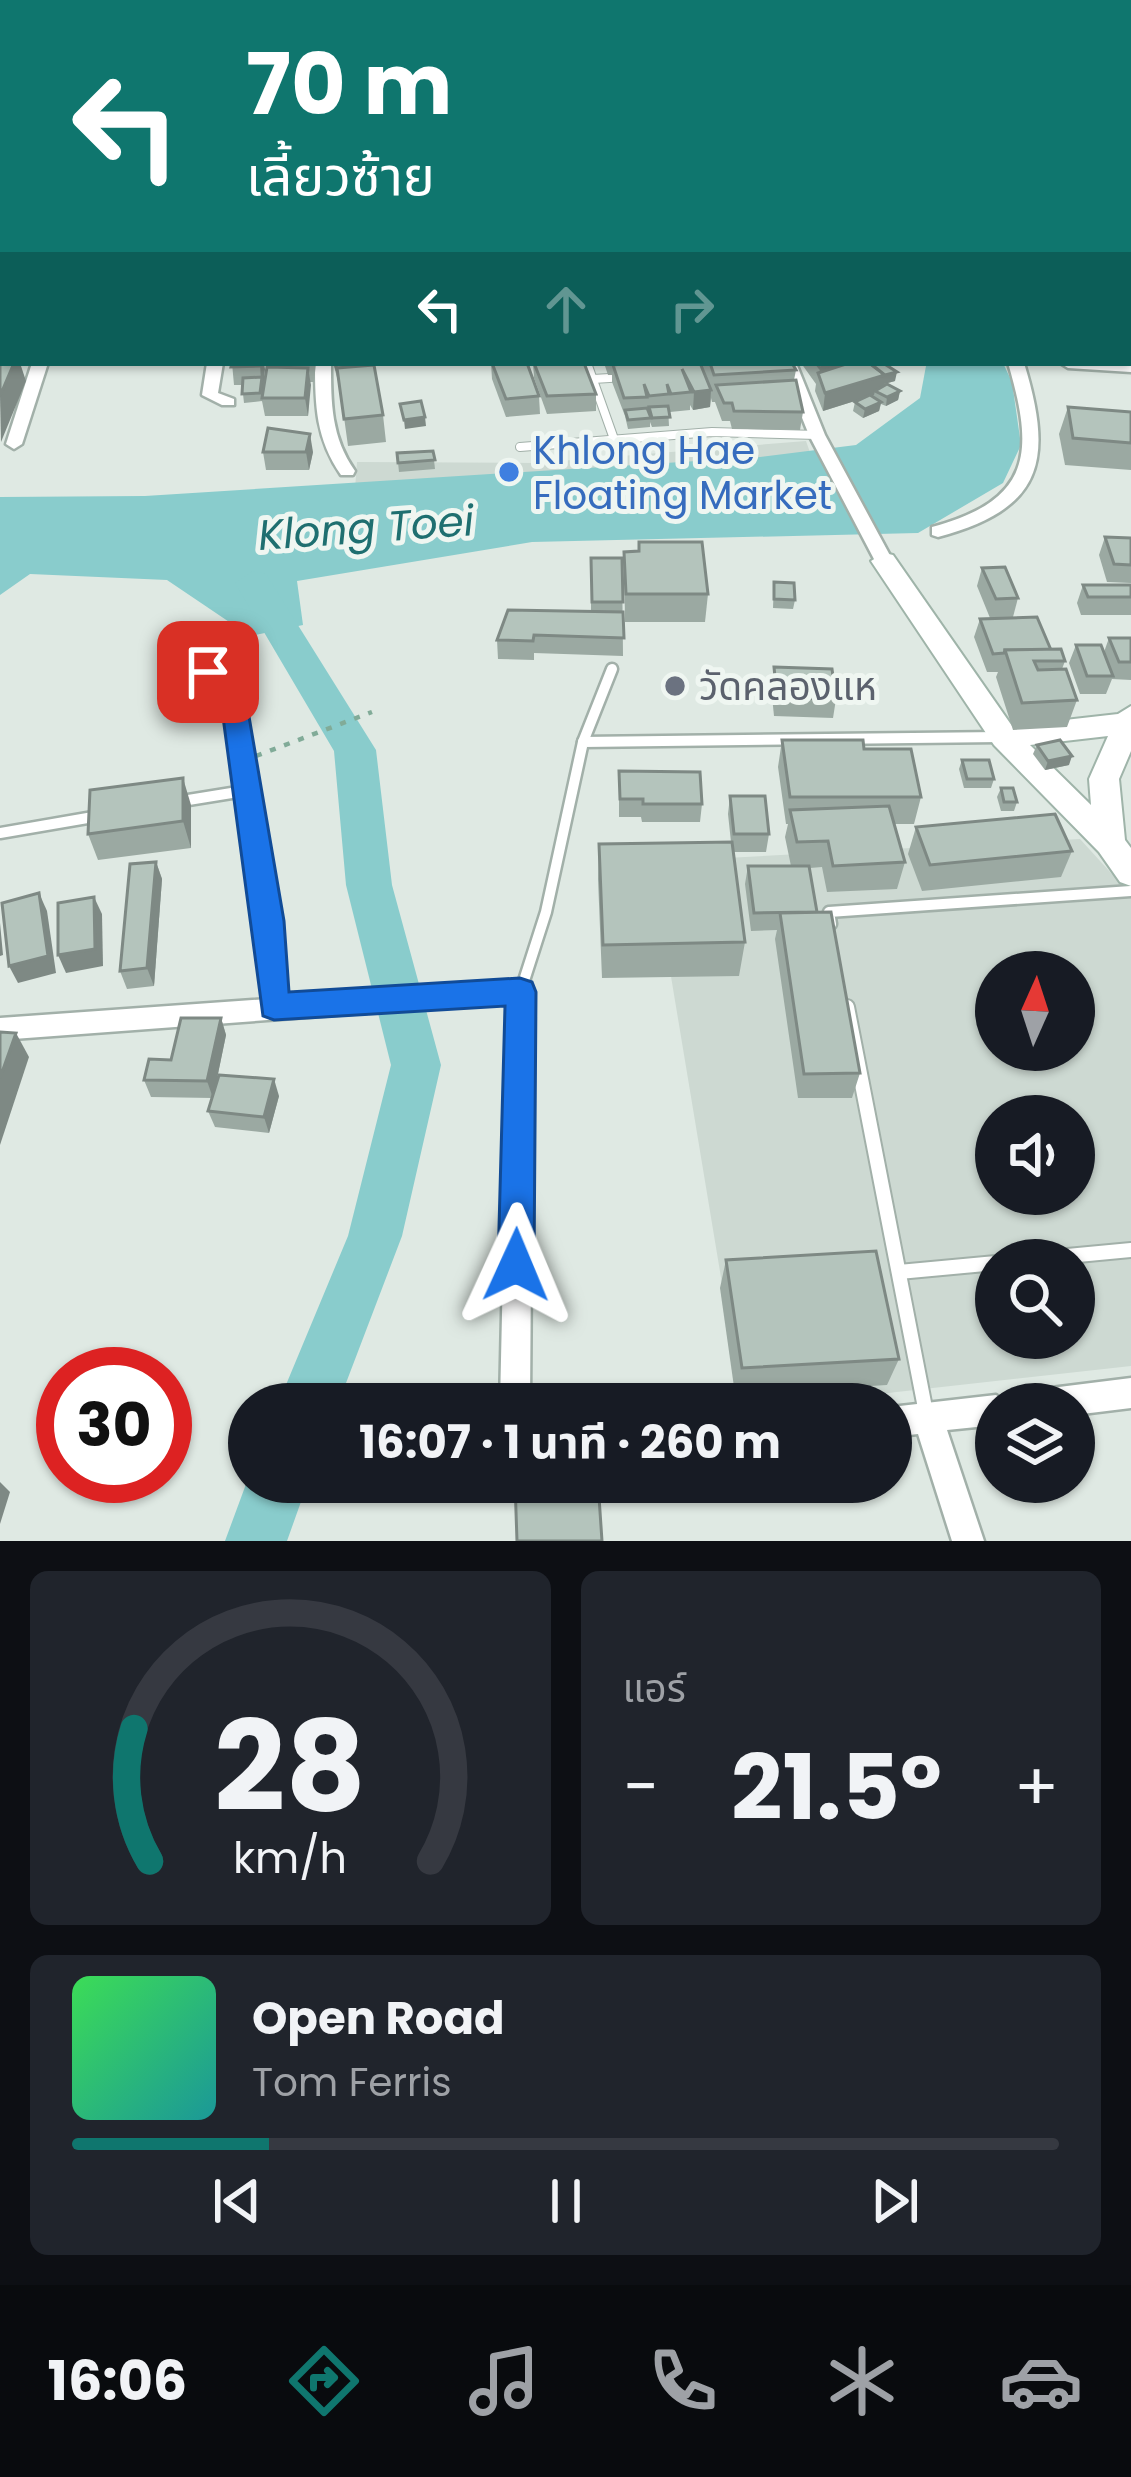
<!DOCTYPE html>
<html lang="th">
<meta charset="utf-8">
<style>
body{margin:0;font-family:Poppins,"Noto Sans Thai",sans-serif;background:#20242c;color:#f1f3f6;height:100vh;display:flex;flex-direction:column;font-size:45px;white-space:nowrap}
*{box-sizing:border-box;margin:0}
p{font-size:39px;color:#9ea1a6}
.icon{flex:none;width:66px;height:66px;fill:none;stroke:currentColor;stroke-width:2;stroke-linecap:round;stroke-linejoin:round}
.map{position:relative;height:1541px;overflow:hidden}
.panel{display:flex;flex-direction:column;gap:30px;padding:30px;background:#0d0f14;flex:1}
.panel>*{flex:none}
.top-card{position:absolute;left:0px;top:0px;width:1131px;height:366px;box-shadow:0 3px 9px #0004;background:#0f766e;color:#fff;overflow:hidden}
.needle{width:78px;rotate:3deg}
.fabs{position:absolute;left:975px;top:951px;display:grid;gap:24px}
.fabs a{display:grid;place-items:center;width:120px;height:120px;border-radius:50%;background:#171b24;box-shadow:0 3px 9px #0004;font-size:60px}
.speed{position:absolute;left:36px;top:1347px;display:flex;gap:24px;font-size:60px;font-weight:700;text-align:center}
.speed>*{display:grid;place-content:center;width:156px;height:156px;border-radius:50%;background:#171b24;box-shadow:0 3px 9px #0004;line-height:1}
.speed .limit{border:18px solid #d22;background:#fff;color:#111}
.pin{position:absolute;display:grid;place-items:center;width:102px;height:102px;color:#fff;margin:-51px;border-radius:24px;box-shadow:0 6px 18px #0006}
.me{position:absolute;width:132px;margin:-66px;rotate:1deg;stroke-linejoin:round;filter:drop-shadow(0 0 9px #0008)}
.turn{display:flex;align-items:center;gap:42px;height:252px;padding:0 48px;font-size:54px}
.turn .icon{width:156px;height:156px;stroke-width:2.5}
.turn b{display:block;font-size:84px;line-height:102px}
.lanes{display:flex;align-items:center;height:114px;padding:0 48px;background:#0003;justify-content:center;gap:60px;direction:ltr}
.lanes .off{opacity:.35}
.big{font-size:90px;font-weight:700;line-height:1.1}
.panel .widget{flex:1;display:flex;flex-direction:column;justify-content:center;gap:18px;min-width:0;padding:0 42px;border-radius:18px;background:#20242c}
.panel .dial{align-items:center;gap:0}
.dial svg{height:312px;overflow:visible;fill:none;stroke:#363941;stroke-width:7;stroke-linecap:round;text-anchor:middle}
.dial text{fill:#f1f3f6;stroke:none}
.song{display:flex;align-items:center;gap:36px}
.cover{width:144px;height:144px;border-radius:18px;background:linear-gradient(135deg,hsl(130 70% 55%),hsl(180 70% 35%))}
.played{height:12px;border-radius:6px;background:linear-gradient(90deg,#0f766e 20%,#363941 20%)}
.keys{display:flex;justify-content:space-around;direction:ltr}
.heat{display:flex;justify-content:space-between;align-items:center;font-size:66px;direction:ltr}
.panel .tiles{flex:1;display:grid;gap:30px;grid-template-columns:1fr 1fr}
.widget:last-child{grid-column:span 2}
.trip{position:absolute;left:228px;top:1383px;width:684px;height:120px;border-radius:60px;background:#171b24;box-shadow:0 3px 9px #0004;font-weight:700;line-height:120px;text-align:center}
.menu{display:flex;height:192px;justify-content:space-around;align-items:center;background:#090b0e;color:#9ea1a6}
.menu .icon{width:84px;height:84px}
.menu .active{color:#0f766e}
.menu b{font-size:54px;color:#f1f3f6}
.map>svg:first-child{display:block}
.built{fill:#cdd9d2;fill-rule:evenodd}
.water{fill:#89cccc}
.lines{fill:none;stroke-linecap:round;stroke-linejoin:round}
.river{fill:#89cccc;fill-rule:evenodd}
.lane-far2-casing{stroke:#a2b0a9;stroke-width:10}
.lane-far1-casing{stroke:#a2b0a9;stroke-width:15}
.lane-casing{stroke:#a2b0a9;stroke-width:18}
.street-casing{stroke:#a2b0a9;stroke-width:5}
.secondary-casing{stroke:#9fb4a9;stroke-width:4}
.primary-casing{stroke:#bcc3c1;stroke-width:5}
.path{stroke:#81ab98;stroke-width:4.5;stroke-dasharray:6 9;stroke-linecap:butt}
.lane-far2{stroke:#fff;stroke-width:8}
.lane-far1{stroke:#fff;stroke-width:10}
.lane{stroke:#fff;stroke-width:14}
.street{fill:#fff;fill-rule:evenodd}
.secondary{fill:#fff;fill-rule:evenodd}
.primary{fill:#669d86;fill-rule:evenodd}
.wall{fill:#9ba9a2}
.shaded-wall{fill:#7e8984}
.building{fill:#b4c4bc;stroke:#7e8984;stroke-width:3}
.route{fill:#1a73e8;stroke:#114b97;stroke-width:3}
.shop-dot{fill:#3f7fe0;stroke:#eff6f1;stroke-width:4.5}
.worship-dot{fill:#6b7280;stroke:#eff6f1;stroke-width:4.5}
.labels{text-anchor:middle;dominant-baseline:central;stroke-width:10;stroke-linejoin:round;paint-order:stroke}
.shop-label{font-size:39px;fill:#366cbe;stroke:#eff6f1;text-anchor:start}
.worship-label{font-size:39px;fill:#5b616d;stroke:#eff6f1;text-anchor:start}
.water-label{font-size:42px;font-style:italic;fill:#1f6f70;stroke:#eff6f1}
</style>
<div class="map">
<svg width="1131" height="1541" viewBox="0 0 1131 1541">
<rect width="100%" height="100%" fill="#dfe9e3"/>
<g class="built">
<path d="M806 441 813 461 355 489 357 462 535 463Z"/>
<path d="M1080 839 1131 895V1366L789 1404H742L652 862ZM996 972H1074V1050H996ZM996 1116H1074V1194H996ZM996 1260H1074V1338H996Z"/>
</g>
<path class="water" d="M922 363H1003L1012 382 1021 445 1003 483 918 533 532 542 297 581 303 625 250 636 167 580 30 574 0 595V497L145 496 760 457 856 445 920 398 926 366Z"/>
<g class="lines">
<g class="river">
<path d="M253 571 266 574 376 750 392 885 441 1065 402 1236 338 1404H278L348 1236 391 1065 346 885 334 751 235 583Z"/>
<path d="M249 1476V1482H308L287 1541H225Z"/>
</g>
<g class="lane-far2-casing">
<g id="lane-far2">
<path d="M587 363 614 439"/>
<path d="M593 379 626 377"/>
<path d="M520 447 712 432 817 435"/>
</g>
</g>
<g class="lane-far1-casing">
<g id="lane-far1">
<path d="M208 672 233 699 269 921 273 990"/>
<path d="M583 742 612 669"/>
<path d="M176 802 250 790"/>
<path d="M0 833 99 816"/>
<path d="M831 924 829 912 1131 891"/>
<path d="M521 990 546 912 583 742 1000 737"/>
</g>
</g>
<g class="lane-casing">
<g id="lane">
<path d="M273 987 274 1006"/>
<path d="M847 1007 926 1413"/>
<path d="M1025 1260 1131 1250"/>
<path d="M899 1272 996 1263"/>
</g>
</g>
<g class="street-casing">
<g id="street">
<rect x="581" y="0" width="10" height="3"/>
<path d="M1131 0V6L1128 3 1050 1Z"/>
<rect x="0" y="86" width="3" height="8"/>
<path d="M1131 362V372L1068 368 1060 363Z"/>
<path d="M32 363H48L22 444 14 449 6 444Z"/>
<path d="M207 363H223L218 393 234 399V405H222L202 395Z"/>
<path d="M315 363H331C331 403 331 437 355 471L353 475H341C316 439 315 406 315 363Z"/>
<path d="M780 363H796L825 435 893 561 890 565 884 567 875 561 809 435Z"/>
<path d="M1008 363H1024C1054 461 1043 509 938 537L932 535V527C1031 500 1035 454 1008 363Z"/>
<path d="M521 981 529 984 533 991 530 1404H500L509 1002 0 1040V1018Z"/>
<path d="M1131 1378V1408L1074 1415V1404H1028L1033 1394 1043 1389Z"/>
<path d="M996 1395 1008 1404H996V1425L947 1430 984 1541H952L918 1434 891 1437V1407Z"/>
</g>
</g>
<g class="secondary-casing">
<g id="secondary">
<path d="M3 178V190L0 191V179Z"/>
<path d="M3 243V255L0 256V244Z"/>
<path d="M884 553 893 555 1012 726 1118 714 1131 706V751L1119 779 1125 840 1131 848V886L1120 882 1099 852 994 745 871 561ZM1108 736 1089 779 1091 805 1030 745Z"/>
</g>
</g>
<g class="primary-casing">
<g id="primary">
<path d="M0 196H3L0 209Z"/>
<rect x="0" y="224" width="3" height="12"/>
</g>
</g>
<path class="path" d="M256 756 372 712"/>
<use href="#lane-far2" class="lane-far2"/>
<use href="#lane-far1" class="lane-far1"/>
<use href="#lane" class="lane"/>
<use href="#street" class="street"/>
<use href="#secondary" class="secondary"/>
<use href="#primary" class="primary"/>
</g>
<g class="wall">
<path d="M0 0H20L17 3 3 4H0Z"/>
<path d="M61 0H100L97 3H62Z"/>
<path d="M507 0H538L536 3H518Z"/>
<rect x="544" y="0" width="34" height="3"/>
<path d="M1008 0H1058V3H1009Z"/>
<path d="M1129 6H1131V97H1128Z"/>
<path d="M1131 99V125L1128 120V109Z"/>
<path d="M1128 199 1131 200V262H1128Z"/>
<rect x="0" y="276" width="3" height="45"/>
<path d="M232 363H264V385L283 367 282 363H316L314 382H310L308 416H265L262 401 244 403 242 385H234Z"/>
<path d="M333 363H371L383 415 386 442 348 446 340 388Z"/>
<path d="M491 363 539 396 540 414 506 417 492 379Z"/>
<path d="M533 363 596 394V411L547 414 534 378Z"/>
<path d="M604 363H792L796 370 794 380 803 412 800 430 732 429 730 421H722L715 402H712L711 398 710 407 693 410 690 405V410L670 412 668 407 669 426 652 427 650 422V427L628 429 625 416 612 382V375H608Z"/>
<path d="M801 363H872L895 381 884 384 883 387 900 391 898 400 886 406 881 404 879 411 863 418 853 411 855 402 861 399 823 411 815 391 816 384Z"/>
<path d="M1068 407 1131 412V470L1065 465 1059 434Z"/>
<path d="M433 451 435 469 399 472 397 453Z"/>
<path d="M263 452H313L309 470H266Z"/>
<path d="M1105 537 1131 538V583L1107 582 1099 555Z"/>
<path d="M624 552 708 594 705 622H625Z"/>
<path d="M591 558H622L623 656 534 653V660L498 659 497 640 591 611Z"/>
<path d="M982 568 1018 598 1013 617 990 618 977 586Z"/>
<path d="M774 582 795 600 793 609 773 608Z"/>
<path d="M1083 585H1131V615H1081L1077 603Z"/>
<path d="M980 619 1051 650 1065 661 1062 669 1077 700 1067 727 1013 730 996 677 998 672H987L974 637Z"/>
<path d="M1109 638H1131V680L1112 679 1106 694H1080L1069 663 1076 645 1104 652Z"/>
<path d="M774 667 836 699 833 718 774 716 771 686Z"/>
<path d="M782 740 864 749 921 797 914 824H894L905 862 897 889 827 892 822 867 810 868 817 913 860 1073 852 1098H798L775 939 777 930 751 931 745 884 748 866H791L785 837 788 824H786L778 767Z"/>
<path d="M1037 745 1069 765 1045 770 1033 754Z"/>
<path d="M962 760 994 779 991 788H964L959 769Z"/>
<path d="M619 771 702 804 700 822H642L641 817H619Z"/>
<path d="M1001 788 1017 802 1014 811H1001L997 797Z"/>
<path d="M730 796 769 834 766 852H733L745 942 739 976 602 978 598 879 599 844 731 842 728 814Z"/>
<path d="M191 805V848L98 860 88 834Z"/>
<path d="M916 827 1072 851 1061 877 922 891 908 854Z"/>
<path d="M156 862 162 879 154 986 127 989 120 971Z"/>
<path d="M221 1018 226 1035 215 1088 279 1096 269 1133 215 1127 208 1111 212 1098 151 1097 144 1080Z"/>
<path d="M726 1260 899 1359 887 1385 735 1394 720 1288Z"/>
</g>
<g class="shaded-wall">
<path d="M14 363H20L26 381 1 442 0 396Z"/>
<path d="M260 363H264L265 369 262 402Z"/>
<path d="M837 363H872L870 369 819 377 820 368Z"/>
<path d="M308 368 311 385 308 416 305 398Z"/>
<path d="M897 372 895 381 884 384 882 393 875 391 874 395 823 411 825 393Z"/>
<path d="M711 390 710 407 693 410 694 392Z"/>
<path d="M900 391 898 400 886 406 887 397Z"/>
<path d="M881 402 879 411 863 418 865 409Z"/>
<path d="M425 417 426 426 405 429 404 420Z"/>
<path d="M310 434 313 452 309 470 306 452Z"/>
<path d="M1072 756 1069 765 1045 770 1048 761Z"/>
<path d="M183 778 191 805V848L183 821Z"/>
<path d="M156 862 162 879 154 986 147 968Z"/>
<path d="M39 893 47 911 56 973 18 983 9 966Z"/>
<path d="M94 897 102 914 103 966 66 973 58 955Z"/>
<path d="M0 923 3 955 0 956Z"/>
<path d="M221 1018 226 1035 213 1098 207 1081Z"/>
<path d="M16 1033 29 1057 0 1145V1078Z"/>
<path d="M274 1079 279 1096 269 1133 264 1117Z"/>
<path d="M0 1482 10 1492 0 1524Z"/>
</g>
<g class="building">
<rect x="1128" y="28" width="3" height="21"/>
<rect x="1128" y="55" width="3" height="19"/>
<path d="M1128 199 1131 200V218H1128Z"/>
<rect x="0" y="276" width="3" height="20"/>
<path d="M0 355H3V363H14L0 396Z"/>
<path d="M232 363H260V366L231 367Z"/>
<path d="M335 363H371V365L337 368V370Z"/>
<path d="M492 363H527L539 396 506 399Z"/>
<path d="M534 363H584L596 394 547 396Z"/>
<path d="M632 363H700L711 390 694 392 682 369 691 392 671 394 667 384 669 394 649 396 644 384 647 397 624 398 613 365Z"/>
<path d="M710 363H792L796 370 714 375Z"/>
<path d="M816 363H837L820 368Z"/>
<path d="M849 363H869L885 375 825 393 818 373Z"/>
<path d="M876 363H883L897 372 881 376 885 375 871 364Z"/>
<path d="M374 365 383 415 344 419 337 368Z"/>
<path d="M267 367 308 368 305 398H262Z"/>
<path d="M262 377 260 393 242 394 243 378Z"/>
<path d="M796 380 803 412 734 411 732 403H724L716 385Z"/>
<path d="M887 384 900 391 887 397 875 391Z"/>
<path d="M870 395 881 402 865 409 855 402Z"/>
<path d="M421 401 425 417 404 420 400 404Z"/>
<path d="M668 406 670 417 652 418 649 407Z"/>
<path d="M1068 407 1131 412V443L1073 438Z"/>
<path d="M647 408 651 418 628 420 625 410Z"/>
<path d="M268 428 310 434 306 452H263Z"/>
<path d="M433 451 435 460 398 463 397 453Z"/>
<path d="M1105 537 1131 538V565L1114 564Z"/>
<path d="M639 542H702L708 594H626L624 552 639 551Z"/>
<path d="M591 558H622L623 602H592Z"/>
<path d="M1005 567 1018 598 996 599 982 568Z"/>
<path d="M774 582 794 583 795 600 774 599Z"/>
<path d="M1083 585H1131V597H1088Z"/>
<path d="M508 610 623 612 624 638 534 635 533 641 497 640Z"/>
<path d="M1037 617 1051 650H1005L1004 653 993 654 980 619Z"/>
<path d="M1109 638H1131V662H1119Z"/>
<path d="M1076 645H1101L1113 676H1087Z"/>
<path d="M1061 649 1065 661H1034L1038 670 1066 669 1077 700 1022 703 1005 650Z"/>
<path d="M774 667 832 669 836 699 777 698Z"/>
<path d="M782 740H863L864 749H911L921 797H790Z"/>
<path d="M1060 740 1072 756 1048 761 1037 745Z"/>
<path d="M962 760H989L994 779H967Z"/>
<path d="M619 771 700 772 702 804H643V799H620Z"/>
<path d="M183 778V821L88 834 90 790Z"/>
<path d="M1001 788H1013L1017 802H1004Z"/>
<path d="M730 796H765L769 834H734Z"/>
<path d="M889 806 905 862 833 866 828 841 797 842 790 810Z"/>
<path d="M1055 814 1072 851 930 865 916 827Z"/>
<path d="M732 842 745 942 603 945 599 844Z"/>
<path d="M156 862 147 968 120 971 130 864Z"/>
<path d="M748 866H809L817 912 754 913Z"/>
<path d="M39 893 48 956 9 966 2 903Z"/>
<path d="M94 897 95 949 58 955V903Z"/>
<path d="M831 912 860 1073 804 1074 780 913Z"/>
<path d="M181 1018H221L207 1081 144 1080 149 1059 171 1060Z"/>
<path d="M0 1032 16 1033 0 1078Z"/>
<path d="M219 1075 274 1079 264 1117 208 1111Z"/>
<path d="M876 1251 899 1359 742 1368 726 1260Z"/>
<path d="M515 1482H598L602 1541H517Z"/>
</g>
<path class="route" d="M208 663 246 699 284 921 289 992 520 978 532 982 536 992 534 1265 529 1278 516 1283 504 1278 498 1265 505 1006 274 1020 263 1016 221 702 195 672Z"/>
<circle class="shop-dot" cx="509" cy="472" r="12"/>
<circle class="worship-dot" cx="675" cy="686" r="12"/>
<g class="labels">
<g class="shop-label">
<text x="533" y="450">Khlong Hae<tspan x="533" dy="45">Floating Market</tspan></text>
</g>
<g class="worship-label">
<text x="699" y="686">วัดคลองแห</text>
</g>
<g class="water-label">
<text transform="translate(366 528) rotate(-4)">Klong Toei</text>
</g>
</g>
</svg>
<div class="fabs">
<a><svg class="needle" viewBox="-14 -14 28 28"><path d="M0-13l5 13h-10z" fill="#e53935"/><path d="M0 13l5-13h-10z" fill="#9ea1a6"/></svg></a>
<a><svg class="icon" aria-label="sound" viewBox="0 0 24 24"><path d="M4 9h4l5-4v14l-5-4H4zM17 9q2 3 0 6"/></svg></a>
<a><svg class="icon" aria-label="search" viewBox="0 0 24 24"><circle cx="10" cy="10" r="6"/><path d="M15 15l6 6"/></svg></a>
<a><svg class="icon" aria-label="layers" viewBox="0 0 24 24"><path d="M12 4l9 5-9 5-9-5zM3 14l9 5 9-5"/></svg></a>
</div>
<div class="speed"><div class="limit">30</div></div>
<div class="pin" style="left:208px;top:672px;background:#d93025"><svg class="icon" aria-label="arrive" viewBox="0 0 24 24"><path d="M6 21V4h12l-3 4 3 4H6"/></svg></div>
<svg class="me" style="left:516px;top:1265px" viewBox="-20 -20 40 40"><path d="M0-17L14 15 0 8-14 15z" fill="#1a73e8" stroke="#fff" stroke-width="4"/></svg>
<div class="trip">16:07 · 1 นาที · 260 m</div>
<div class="top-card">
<div class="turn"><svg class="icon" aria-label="left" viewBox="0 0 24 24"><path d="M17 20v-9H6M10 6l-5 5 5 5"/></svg><div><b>70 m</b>เลี้ยวซ้าย</div></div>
<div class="lanes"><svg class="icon" aria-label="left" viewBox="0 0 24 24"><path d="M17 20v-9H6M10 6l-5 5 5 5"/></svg><svg class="icon off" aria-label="ahead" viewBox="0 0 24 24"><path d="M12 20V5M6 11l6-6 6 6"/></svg><svg class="icon off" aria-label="right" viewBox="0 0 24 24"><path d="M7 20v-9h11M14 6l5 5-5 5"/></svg></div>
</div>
</div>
<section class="panel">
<div class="tiles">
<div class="widget dial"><svg viewBox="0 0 100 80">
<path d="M14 69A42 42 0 1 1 86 69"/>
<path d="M14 69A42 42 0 0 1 10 35" stroke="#0f766e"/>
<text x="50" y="56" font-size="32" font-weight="700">28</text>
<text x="50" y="72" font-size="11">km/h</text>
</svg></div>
<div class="widget"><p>แอร์</p>
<div class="heat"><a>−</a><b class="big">21.5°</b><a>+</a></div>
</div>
<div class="widget">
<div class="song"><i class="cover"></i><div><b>Open Road</b><p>Tom Ferris</p></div></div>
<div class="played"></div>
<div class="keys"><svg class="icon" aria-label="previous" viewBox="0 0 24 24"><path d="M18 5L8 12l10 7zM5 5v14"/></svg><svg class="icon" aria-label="pause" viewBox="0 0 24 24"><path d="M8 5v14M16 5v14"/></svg><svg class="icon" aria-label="next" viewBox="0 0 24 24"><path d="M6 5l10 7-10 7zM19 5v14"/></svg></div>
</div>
</div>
</section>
<nav class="menu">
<b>16:06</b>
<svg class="icon active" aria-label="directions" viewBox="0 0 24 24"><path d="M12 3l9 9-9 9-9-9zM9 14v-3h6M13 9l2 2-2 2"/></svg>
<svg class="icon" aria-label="music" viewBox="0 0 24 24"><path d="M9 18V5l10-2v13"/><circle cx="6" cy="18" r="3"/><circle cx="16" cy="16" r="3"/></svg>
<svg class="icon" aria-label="phone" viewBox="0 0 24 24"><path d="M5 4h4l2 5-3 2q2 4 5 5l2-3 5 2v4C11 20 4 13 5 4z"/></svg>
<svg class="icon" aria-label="climate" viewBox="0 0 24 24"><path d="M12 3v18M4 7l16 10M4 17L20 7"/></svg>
<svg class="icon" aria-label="car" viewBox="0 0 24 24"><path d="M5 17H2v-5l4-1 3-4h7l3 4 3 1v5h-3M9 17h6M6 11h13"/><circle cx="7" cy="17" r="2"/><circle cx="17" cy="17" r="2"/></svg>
</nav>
